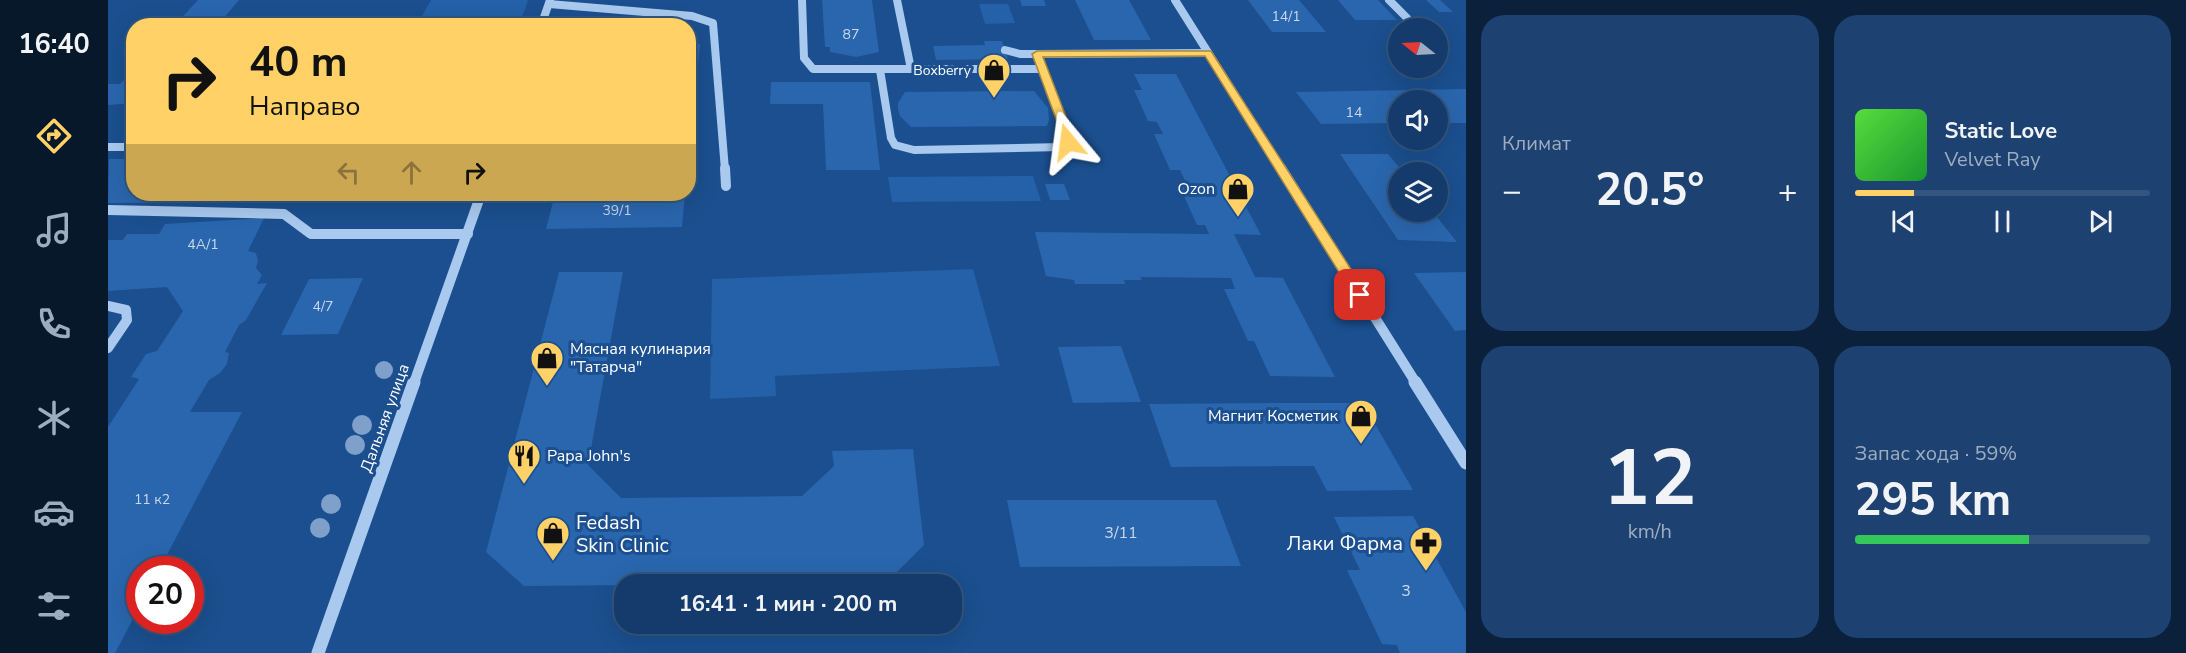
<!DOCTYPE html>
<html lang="ru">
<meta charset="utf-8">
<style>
body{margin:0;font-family:"Nunito Sans",sans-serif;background:#1d4271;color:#f1f3f6;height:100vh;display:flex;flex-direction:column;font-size:22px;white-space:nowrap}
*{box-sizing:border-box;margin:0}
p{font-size:20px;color:#9dadc1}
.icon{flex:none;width:33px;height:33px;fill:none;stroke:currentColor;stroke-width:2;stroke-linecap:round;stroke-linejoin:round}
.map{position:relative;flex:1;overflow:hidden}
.drawer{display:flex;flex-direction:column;gap:15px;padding:15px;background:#0b203b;width:720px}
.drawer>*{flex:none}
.guide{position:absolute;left:18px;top:18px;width:570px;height:183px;border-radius:24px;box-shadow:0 6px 24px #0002,0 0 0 2px #33557e;background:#ffd166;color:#111;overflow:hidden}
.needle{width:39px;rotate:288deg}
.tools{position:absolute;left:1280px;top:18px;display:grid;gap:12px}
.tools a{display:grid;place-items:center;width:60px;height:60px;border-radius:50%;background:#143b6b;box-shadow:0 6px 24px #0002,0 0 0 2px #33557e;font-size:30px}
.speed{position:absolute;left:18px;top:556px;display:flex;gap:12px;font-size:30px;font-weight:700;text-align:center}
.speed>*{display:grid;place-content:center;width:78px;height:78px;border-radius:50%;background:#143b6b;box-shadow:0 6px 24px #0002,0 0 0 2px #33557e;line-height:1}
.speed .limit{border:9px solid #d22;background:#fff;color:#111}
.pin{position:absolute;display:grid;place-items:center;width:51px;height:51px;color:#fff;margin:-26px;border-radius:12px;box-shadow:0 3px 9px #0006}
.me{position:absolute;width:66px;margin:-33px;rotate:344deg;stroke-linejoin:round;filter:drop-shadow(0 0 4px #0008)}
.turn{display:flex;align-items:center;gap:21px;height:126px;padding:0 24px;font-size:27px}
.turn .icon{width:78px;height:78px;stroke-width:2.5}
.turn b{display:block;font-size:42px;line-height:51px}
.lanes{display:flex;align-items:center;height:57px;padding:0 24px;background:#0003;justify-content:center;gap:30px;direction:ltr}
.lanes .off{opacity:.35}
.big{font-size:45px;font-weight:700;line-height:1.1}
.drawer .widget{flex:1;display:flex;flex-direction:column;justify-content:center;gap:9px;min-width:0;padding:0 21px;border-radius:24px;background:#1d4271}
.drawer .dial{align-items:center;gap:0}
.dial b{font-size:78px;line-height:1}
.song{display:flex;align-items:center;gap:18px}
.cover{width:72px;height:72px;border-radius:9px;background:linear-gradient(135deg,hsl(110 70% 55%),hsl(130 70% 35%))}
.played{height:6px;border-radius:3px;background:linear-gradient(90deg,#ffd166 20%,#33557e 20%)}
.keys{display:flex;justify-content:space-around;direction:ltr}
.heat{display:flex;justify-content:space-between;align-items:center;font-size:33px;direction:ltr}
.charge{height:9px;border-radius:4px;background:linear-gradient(90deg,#34c759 59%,#33557e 0)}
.drawer .tiles{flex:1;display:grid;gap:15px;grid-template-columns:repeat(2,1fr)}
.trip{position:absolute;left:506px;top:574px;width:348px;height:60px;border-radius:24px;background:#143b6b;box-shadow:0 6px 24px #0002,0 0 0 2px #33557e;font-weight:700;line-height:60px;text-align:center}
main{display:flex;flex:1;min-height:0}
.menu{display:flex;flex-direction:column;width:108px;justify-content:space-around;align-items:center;background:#08182b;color:#9dadc1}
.menu .icon{width:42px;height:42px}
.menu .active{color:#ffd166}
.menu b{font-size:27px;color:#f1f3f6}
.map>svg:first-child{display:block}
.green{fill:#2461a8}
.building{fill:#2a66ad}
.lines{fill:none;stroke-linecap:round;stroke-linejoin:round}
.minor-far2{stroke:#a9c9ee;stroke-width:8}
.minor-far1{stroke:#a9c9ee;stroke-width:10}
.minor{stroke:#a9c9ee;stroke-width:13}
.tree{fill:#7ea0ca}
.route{fill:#ffd166;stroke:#a68842;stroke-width:1.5}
.labels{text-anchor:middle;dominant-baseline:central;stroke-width:6;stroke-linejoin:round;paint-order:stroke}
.number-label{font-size:14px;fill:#cad9ea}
.far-poi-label{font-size:14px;fill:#fff;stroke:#1b4f8f;text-anchor:end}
.poi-label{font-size:16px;fill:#fff;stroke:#1b4f8f;text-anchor:end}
.street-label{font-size:16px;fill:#fff;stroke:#1b4f8f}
.near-number-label{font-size:16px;fill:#cad9ea}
.near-poi-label{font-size:20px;fill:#fff;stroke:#1b4f8f;text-anchor:start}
</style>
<main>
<nav class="menu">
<b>16:40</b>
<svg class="icon active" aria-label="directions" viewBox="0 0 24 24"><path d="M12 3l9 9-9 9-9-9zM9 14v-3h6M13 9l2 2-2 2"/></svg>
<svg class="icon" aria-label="music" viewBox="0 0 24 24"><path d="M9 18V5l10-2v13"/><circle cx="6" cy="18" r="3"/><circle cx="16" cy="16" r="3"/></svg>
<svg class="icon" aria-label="phone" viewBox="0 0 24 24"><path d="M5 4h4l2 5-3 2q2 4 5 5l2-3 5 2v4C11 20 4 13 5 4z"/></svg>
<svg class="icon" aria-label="climate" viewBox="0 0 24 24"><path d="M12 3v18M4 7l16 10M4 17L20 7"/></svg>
<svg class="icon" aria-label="car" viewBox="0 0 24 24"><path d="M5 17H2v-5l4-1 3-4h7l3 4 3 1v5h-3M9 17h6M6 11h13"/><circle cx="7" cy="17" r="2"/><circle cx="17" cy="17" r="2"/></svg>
<svg class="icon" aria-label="filters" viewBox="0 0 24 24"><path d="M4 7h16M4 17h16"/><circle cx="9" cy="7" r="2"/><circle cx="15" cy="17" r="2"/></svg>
</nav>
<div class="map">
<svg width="1358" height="653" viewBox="0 0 1358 653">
<rect width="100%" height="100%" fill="#1b4f8f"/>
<g class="green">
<path d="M323 0H419L420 1 411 25H309Z"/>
<path d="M871 4H900L907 23 877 24Z"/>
<path d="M925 176 933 201 784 202 780 177Z"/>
<path d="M865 269 892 366 667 376 668 396 602 399 604 279Z"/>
</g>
<g class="building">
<path d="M90 0H131L109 26H66Z"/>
<path d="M714 0H764L771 52 748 57 722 52V47H717Z"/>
<path d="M912 0H936L938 6H914Z"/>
<path d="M967 0H1021L1043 40H986Z"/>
<path d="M1140 0H1191L1218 32H1164Z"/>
<path d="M1230 0H1270L1289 20H1247Z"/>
<path d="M1318 0H1332L1345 12H1331Z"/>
<path d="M876 41H894L900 59 828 60 825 46 877 45Z"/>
<path d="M580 44H592L582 145 580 144Z"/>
<path d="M26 70V103L0 105V84H12Z"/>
<path d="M1026 74H1068L1153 235 1126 234 1147 277 1175 278 1227 377 1162 376 1146 341H1140L1116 289H1127L1123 278 1032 277 1034 280H1016L1017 284H967L966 280 938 276 927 232 1101 234 1097 225H1089L1071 185H1079L1072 170H1062L1046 134H1055L1049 122 1040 121 1026 90H1034Z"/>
<path d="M663 82H762L772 170H718L715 104H662Z"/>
<path d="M1358 89V123H1329V100H1290V123L1213 124 1188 92Z"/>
<path d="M926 91 940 108 941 120 939 126 803 127 792 116 790 109V103L797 92Z"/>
<path d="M1232 154H1280L1295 172H1290V212H1325L1349 242 1290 240Z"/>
<path d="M1 159H26V194H219L215 202 0 203Z"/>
<path d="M937 184H956L962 200H942Z"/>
<path d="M447 194H577L574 227 438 229Z"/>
<path d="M156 218 140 251 148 253 150 261 148 268 154 275 149 284 159 283 138 320 131 325 117 352 121 353 119 364 112 373 101 380 82 412H134L51 570H32V606L7 653H0V427L31 379 23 377 38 354 49 351 75 311 59 287 0 291V240H15L19 234H51L57 224Z"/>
<path d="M451 272H515L480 465 513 498 694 496 726 466 724 451 805 449 816 545 778 583 416 586 378 552Z"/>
<path d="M1358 272V330L1347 331 1306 273Z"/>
<path d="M255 278 230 334 173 335 201 279Z"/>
<path d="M1013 346 1033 402 965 403 950 347Z"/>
<path d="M1176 403H1255L1305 490 1219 491 1206 466 1063 467 1041 404Z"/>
<path d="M899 500H1108L1133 566 912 567Z"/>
<path d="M1305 516 1358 612V653H1292L1289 645 1274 644 1239 570H1252L1226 517Z"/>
</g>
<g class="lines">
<g class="minor-far2">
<path d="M694 0 696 58 705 69H934L929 54 1100 53"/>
<path d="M789 0 803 69"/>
<path d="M1067 0 1174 170"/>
<path d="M1281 0 1299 18"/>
<path d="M441 4 584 16 605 23 617 170"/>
<path d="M433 26 442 0"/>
<path d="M897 50 912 54H929"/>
<path d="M772 70 783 138 787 145 806 150 954 147 960 142V135L934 69"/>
<path d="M0 147H26"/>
</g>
<g class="minor-far1">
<path d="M617 168 618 186"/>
<path d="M1173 168 1308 383"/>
<path d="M0 210 176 214 203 234H360"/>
<path d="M0 306 18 310 19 320 0 348"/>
<path d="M306 383 373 194"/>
</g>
<g class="minor">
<path d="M1307 382 1358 463"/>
<path d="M210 653 306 382"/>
</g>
</g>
<g class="tree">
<circle cx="276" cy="370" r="9"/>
<circle cx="254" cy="425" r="10"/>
<circle cx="247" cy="445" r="10"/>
<circle cx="223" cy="504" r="10"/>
<circle cx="212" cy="528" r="10"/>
</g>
<path class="route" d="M1103 51 1257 291 1259 295 1257 298H1247L1097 56 935 57 965 135V142L960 146 954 142V135L924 54 929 51Z"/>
<defs>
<g id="shop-pin" transform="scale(1.725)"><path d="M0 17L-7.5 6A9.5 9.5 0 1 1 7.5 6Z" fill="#ffd166" stroke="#1b4f8f"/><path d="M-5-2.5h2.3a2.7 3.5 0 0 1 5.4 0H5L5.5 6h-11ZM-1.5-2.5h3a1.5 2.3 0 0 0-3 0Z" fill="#111"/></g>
<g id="restaurant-pin" transform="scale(1.725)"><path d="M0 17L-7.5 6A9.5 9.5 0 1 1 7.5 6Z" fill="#ffd166" stroke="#1b4f8f"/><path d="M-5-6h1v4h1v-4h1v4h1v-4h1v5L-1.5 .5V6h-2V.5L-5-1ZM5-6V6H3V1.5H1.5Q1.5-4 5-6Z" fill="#111"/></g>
<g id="pharmacy-pin" transform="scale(1.725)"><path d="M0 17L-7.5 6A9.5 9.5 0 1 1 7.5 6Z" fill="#ffd166" stroke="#1b4f8f"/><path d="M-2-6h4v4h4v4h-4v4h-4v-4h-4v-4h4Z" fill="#111"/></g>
</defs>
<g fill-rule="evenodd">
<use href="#shop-pin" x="886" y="70"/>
<use href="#shop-pin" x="1130" y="189"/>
<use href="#shop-pin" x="439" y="358"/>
<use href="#shop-pin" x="1253" y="416"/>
<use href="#restaurant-pin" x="416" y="456"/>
<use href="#shop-pin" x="445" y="533"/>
<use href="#pharmacy-pin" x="1318" y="543"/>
</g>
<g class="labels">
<g class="number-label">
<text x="1178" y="16">14/1</text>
<text x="743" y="34">87</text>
<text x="1246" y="112">14</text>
<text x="509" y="210">39/1</text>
<text x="95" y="244">4А/1</text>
<text x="215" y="306">4/7</text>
<text x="44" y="499">11 к2</text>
</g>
<g class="far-poi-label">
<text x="863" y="70">Boxberry</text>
</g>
<g class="poi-label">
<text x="1107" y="189">Ozon</text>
<text x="462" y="349" text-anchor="start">Мясная кулинария<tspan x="462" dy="18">"Татарча"</tspan></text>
<text x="1230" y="416">Магнит Косметик</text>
<text x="439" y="456" text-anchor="start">Papa John's</text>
</g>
<g class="street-label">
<text transform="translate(277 418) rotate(-70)">Дальняя улица</text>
</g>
<g class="near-number-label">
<text x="1013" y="533">3/11</text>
<text x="1298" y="591">3</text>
</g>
<g class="near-poi-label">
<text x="468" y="522">Fedash<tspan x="468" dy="23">Skin Clinic</tspan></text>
<text x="1295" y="543" text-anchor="end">Лаки Фарма</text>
</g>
</g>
</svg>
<div class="tools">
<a><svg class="needle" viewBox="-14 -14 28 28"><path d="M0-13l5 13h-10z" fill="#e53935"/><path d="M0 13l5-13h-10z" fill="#9dadc1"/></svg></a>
<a><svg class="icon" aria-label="sound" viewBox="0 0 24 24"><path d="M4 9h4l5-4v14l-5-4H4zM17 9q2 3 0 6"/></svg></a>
<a><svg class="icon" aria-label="layers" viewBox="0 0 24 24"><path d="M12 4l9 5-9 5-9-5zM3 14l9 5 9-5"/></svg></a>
</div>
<div class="speed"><div class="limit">20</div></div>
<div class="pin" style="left:1252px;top:295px;background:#d93025"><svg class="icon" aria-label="arrive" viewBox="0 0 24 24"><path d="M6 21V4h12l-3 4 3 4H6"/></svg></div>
<svg class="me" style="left:960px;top:142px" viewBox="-20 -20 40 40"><path d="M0-17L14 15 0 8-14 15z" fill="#ffd166" stroke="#fff" stroke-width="4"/></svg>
<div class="trip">16:41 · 1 мин · 200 m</div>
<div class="guide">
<div class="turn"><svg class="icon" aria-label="right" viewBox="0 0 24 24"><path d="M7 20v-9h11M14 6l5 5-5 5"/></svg><div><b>40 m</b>Направо</div></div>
<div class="lanes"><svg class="icon off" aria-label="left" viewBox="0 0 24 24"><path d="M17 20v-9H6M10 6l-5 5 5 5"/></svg><svg class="icon off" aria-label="ahead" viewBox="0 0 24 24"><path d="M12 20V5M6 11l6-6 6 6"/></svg><svg class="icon" aria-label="right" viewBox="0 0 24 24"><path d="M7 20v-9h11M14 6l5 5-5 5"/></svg></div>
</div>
</div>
<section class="drawer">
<div class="tiles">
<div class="widget"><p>Климат</p>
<div class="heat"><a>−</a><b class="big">20.5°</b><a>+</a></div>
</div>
<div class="widget">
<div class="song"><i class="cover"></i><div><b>Static Love</b><p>Velvet Ray</p></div></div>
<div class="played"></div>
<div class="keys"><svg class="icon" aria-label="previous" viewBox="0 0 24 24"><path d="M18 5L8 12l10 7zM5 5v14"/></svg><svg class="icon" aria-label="pause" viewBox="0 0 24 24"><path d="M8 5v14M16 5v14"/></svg><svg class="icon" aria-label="next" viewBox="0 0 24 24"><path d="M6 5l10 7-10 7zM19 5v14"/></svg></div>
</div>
<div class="widget dial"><b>12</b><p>km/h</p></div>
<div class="widget"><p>Запас хода · 59%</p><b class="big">295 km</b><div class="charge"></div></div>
</div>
</section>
</main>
